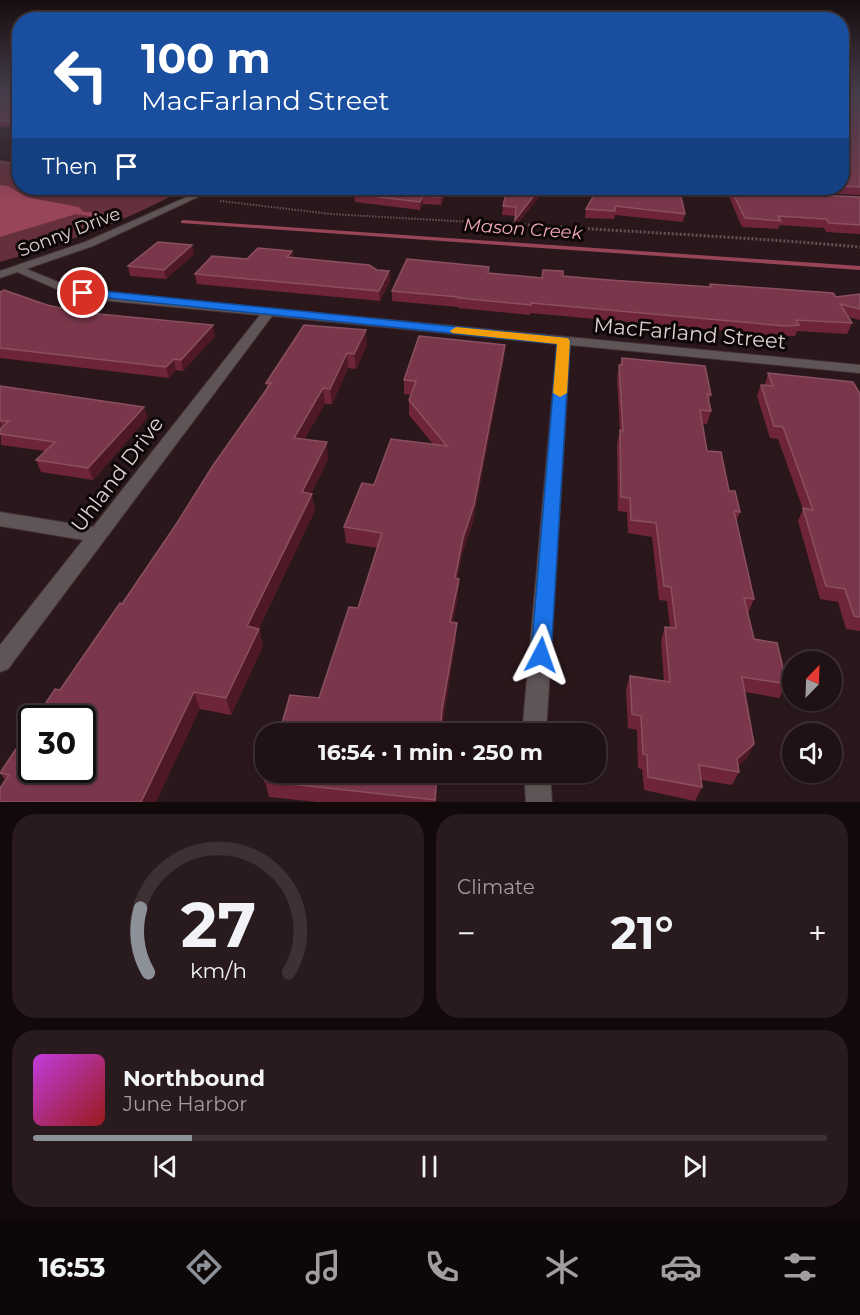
<!DOCTYPE html>
<meta charset="utf-8">
<style>
body{margin:0;font-family:Montserrat,sans-serif;background:#281a1d;color:#f1f3f6;height:100vh;display:flex;flex-direction:column;font-size:22px;white-space:nowrap}
*{box-sizing:border-box;margin:0}
p{font-size:20px;color:#a29da0}
.icon{flex:none;width:33px;height:33px;fill:none;stroke:currentColor;stroke-width:2;stroke-linecap:round;stroke-linejoin:round}
.map{position:relative;height:802px;overflow:hidden}
.sheet{display:flex;flex-direction:column;gap:12px;padding:12px;background:#12090b;flex:1}
.sheet>*{flex:none}
.guide{position:absolute;left:12px;top:12px;width:837px;height:183px;border-radius:24px;box-shadow:0 2px 4px #0004,0 0 0 2px #3d3134;background:#1a4fa0;color:#fff;overflow:hidden}
.needle{width:39px;rotate:23deg}
.tools{position:absolute;left:782px;top:651px;display:grid;gap:12px}
.tools a{display:grid;place-items:center;width:60px;height:60px;border-radius:50%;background:#201114;box-shadow:0 2px 4px #0004,0 0 0 2px #3d3134;font-size:30px}
.speed{position:absolute;left:18px;top:705px;display:flex;gap:12px;font-size:30px;font-weight:700;text-align:center}
.speed>*{display:grid;place-content:center;width:78px;height:78px;border-radius:50%;background:#201114;box-shadow:0 2px 4px #0004,0 0 0 2px #3d3134;line-height:1}
.speed .limit{border:3px solid #111;border-radius:9px;background:#fff;color:#111}
.pin{position:absolute;display:grid;place-items:center;width:51px;height:51px;color:#fff;margin:-26px;border:3px solid #fff;border-radius:50%;box-shadow:0 2px 6px #0007}
.me{position:absolute;width:66px;margin:-33px;rotate:4deg;stroke-linejoin:round;filter:drop-shadow(0 0 4px #0008)}
.turn{display:flex;align-items:center;gap:21px;height:126px;padding:0 30px;font-size:27px}
.turn .icon{width:78px;height:78px;stroke-width:2.5}
.turn b{display:block;font-size:42px;line-height:51px}
.then{display:flex;align-items:center;height:57px;padding:0 30px;background:#0003;gap:12px;font-size:22px}
.big{font-size:45px;font-weight:700;line-height:1.1}
.sheet .widget{flex:1;display:flex;flex-direction:column;justify-content:center;gap:9px;min-width:0;padding:0 21px;border-radius:24px;background:#281a1d}
.sheet .dial{align-items:center;gap:0}
.dial svg{height:156px;overflow:visible;fill:none;stroke:#3d3134;stroke-width:7;stroke-linecap:round;text-anchor:middle}
.dial text{fill:#f1f3f6;stroke:none}
.song{display:flex;align-items:center;gap:18px}
.cover{width:72px;height:72px;border-radius:9px;background:linear-gradient(135deg,hsl(290 70% 55%),hsl(0 70% 35%))}
.played{height:6px;border-radius:3px;background:linear-gradient(90deg,#8c9099 20%,#3d3134 20%)}
.keys{display:flex;justify-content:space-around;direction:ltr}
.heat{display:flex;justify-content:space-between;align-items:center;font-size:33px;direction:ltr}
.sheet .tiles{flex:1;display:grid;gap:12px;grid-template-columns:1fr 1fr}
.widget:last-child{grid-column:span 2}
.trip{position:absolute;left:255px;top:723px;width:351px;height:60px;border-radius:24px;background:#201114;box-shadow:0 2px 4px #0004,0 0 0 2px #3d3134;font-weight:700;line-height:60px;text-align:center}
.dock{display:flex;height:96px;justify-content:space-around;align-items:center;background:#0d0708;color:#a29da0}
.dock .icon{width:42px;height:42px}
.dock .active{color:#8c9099}
.dock b{font-size:27px;color:#f1f3f6}
.map>svg:first-child{display:block}
.green{fill:#652f3b}
.water{fill:#974557}
.lines{fill:none;stroke-linecap:round;stroke-linejoin:round}
.stream{fill:#974557;fill-rule:evenodd}
.minor-casing{stroke:#433135;stroke-width:2}
.tertiary-casing{stroke:#433135;stroke-width:2}
.path-far1{stroke:#645356;stroke-width:2;stroke-dasharray:1.5 1.5;stroke-linecap:butt}
.path{stroke:#645356;stroke-width:3;stroke-dasharray:2 2;stroke-linecap:butt}
.minor{fill:#5f5556;fill-rule:evenodd}
.tertiary{fill:#5f5556;fill-rule:evenodd}
.wall{fill:#6e253a}
.shaded-wall{fill:#4e1827}
.building{fill:#7a374b;stroke:#8a4f60;stroke-width:1.5}
.route{fill:#1a73e8;stroke:#114b97;stroke-width:1.5}
.slow{fill:#f59e0b}
.labels{text-anchor:middle;dominant-baseline:central;stroke-width:6;stroke-linejoin:round;paint-order:stroke}
.far-water-label{font-size:18px;font-style:italic;fill:#f2abb8;stroke:#0d0607}
.far-street-label{font-size:18px;fill:#ded0d2;stroke:#0d0607}
.street-label{font-size:21px;fill:#ded0d2;stroke:#0d0607}
</style>
<div class="map">
<svg width="860" height="802" viewBox="0 0 860 802">
<rect width="100%" height="100%" fill="#2a171b"/>
<path class="green" d="M0 160 19 163 20 188H153L179 192C123 222 61 245 0 262Z"/>
<path class="water" d="M0 185 8 186 26 197 79 207 83 212 0 237Z"/>
<g class="lines">
<g class="stream">
<path d="M70 210 96 213 99 215 96 217 68 213V211Z"/>
<path d="M109 214 122 217 119 219 107 217 106 216Z"/>
<path d="M183 220 860 266V270L181 223V221Z"/>
</g>
<g class="minor-casing">
<g id="minor">
<path d="M658 188 751 192 755 195 751 198 661 193 657 190Z"/>
<path d="M19 266 68 286 100 292 860 365V373L570 345 546 734H522L557 344 272 316 8 669 0 672V645L83 540 0 526V512L93 527 260 315 100 300 61 291 15 271 13 269Z"/>
<path d="M524 772H550L552 802H526Z"/>
</g>
</g>
<g class="tertiary-casing">
<path id="tertiary" d="M207 188H217L93 246 0 278V271L85 242Z"/>
</g>
<g class="path-far1">
<path d="M0 162 20 164"/>
<path d="M139 188 165 192"/>
<path d="M220 201 331 214 505 224"/>
</g>
<path class="path" d="M484 222C609 231 735 236 860 247"/>
<use href="#minor" class="minor"/>
<use href="#tertiary" class="tertiary"/>
</g>
<g class="wall">
<rect x="0" y="91" width="20" height="36"/>
<path d="M842 91H860V93H842L844 95H860V195L733 189V188H842Z"/>
<path d="M20 129V139H15L13 132Z"/>
<path d="M240 188H325L313 197Z"/>
<path d="M449 188 441 205 423 204 420 210 355 202 354 194Z"/>
<path d="M507 188H546L514 228 515 216 502 215 503 206Z"/>
<path d="M598 188 685 214 683 222 615 215 614 219 585 218 586 209Z"/>
<path d="M732 191 860 197V234L826 232 824 228 780 225 778 229 742 227 730 199Z"/>
<path d="M292 251 293 257 377 270 389 271 390 281 380 301 197 284 195 274 247 259Z"/>
<path d="M194 254 166 279 130 276 128 266Z"/>
<path d="M489 273 542 278 563 276 709 287 710 284 836 297 860 294V320L848 317 852 323 847 334 797 331 795 336H782L530 313V315L458 308V307L392 301V291Z"/>
<path d="M0 292 47 305 79 312 215 336 183 371 176 370 169 378 0 358Z"/>
<path d="M367 345 356 369 348 368 332 404H325L304 439 328 459 311 493 315 510 259 628 263 646 231 715 200 709 5 780 0 773 122 604 177 523 267 389 266 383Z"/>
<path d="M504 358 473 521 462 554 457 579H459L458 595 453 622 456 639 442 726 319 698 358 608 378 548 346 543 344 527 374 485 433 444 409 415V400L411 395 404 394V380Z"/>
<path d="M622 358 711 395 709 402 711 411 707 424 702 423 707 451 729 491 740 512 736 522 754 599 748 613 754 639 787 684 779 698 745 692 754 744 747 758 738 766 739 772 732 785 701 780 702 787 695 801 644 790 642 769 638 768 637 730 628 728 626 689 630 676 664 681 661 641 665 627H670L667 601 659 600 652 537 628 533 627 512 618 511 617 444 620 431 617 377Z"/>
<path d="M768 373 860 394V631L846 629 838 602 820 599 798 521 803 509 778 439 770 438 757 396 761 385H765Z"/>
<path d="M0 386 144 407 147 418 93 480 41 472 36 460 45 451 1 445Z"/>
<path d="M438 772 436 802H317L269 797 265 781Z"/>
</g>
<g class="shaded-wall">
<path d="M314 188H325L313 197 312 189Z"/>
<path d="M445 188H449L441 205V197Z"/>
<path d="M540 188H546L514 228 515 220Z"/>
<path d="M423 196V204L420 210V202Z"/>
<path d="M192 245 194 254 166 279 164 270Z"/>
<path d="M292 251 293 260 287 257Z"/>
<path d="M389 271 390 281 380 301 379 291Z"/>
<path d="M213 325 215 336 183 371 181 360Z"/>
<path d="M366 330 367 345 356 369 354 354Z"/>
<path d="M505 345 504 358 473 521 462 554 454 595 455 578 463 538Z"/>
<path d="M347 353 348 368 332 404 330 389Z"/>
<path d="M174 359 176 370 169 378 166 367Z"/>
<path d="M323 388 325 404 296 454 294 438Z"/>
<path d="M144 407 147 418 93 480 88 468Z"/>
<path d="M327 442 328 459 304 509 302 492Z"/>
<path d="M312 494 315 510 251 644 247 626Z"/>
<path d="M459 579 458 595 450 638V622Z"/>
<path d="M457 623 456 639 441 734H440L442 710Z"/>
<path d="M259 629 263 646 231 715 226 698Z"/>
<path d="M194 692 200 709 156 802H141Z"/>
<path d="M754 744 747 758 733 771 737 759Z"/>
<path d="M437 772H438L436 802H435Z"/>
</g>
<g class="building">
<path d="M0 91H20V120L0 121Z"/>
<path d="M842 91H843L842 93 844 95H860V187L842 186Z"/>
<path d="M299 188H314L312 189Z"/>
<path d="M359 188H445L441 197 423 196 420 202 354 194Z"/>
<path d="M507 188H540L515 220 516 207 503 206Z"/>
<path d="M598 188H679L685 214 615 206V211L586 209Z"/>
<path d="M732 191 860 197V225L829 223 826 219 778 216 781 221 745 218Z"/>
<path d="M158 242 192 245 164 270 128 266Z"/>
<path d="M258 248 292 251 287 257 369 265 377 270 389 271 379 291 195 274 212 256 247 259Z"/>
<path d="M407 259 489 267 488 273 542 278 543 270 563 271V276L609 280 711 287 710 284 833 293 836 297 860 294V309L840 304 852 323 796 320 799 325 785 326 531 303V305L458 298 459 297 392 291Z"/>
<path d="M4 290 47 305 79 312 213 325 181 360 174 359 166 367 0 348V292Z"/>
<path d="M304 325 366 330 354 354 347 353 330 389 323 388 294 438 327 442 302 492 312 494 247 626 259 629 226 698 194 692 141 802H0V788L9 775 0 773 32 725V770H82V718H36L55 689 60 690 120 603 122 604 177 523 212 467 271 383H266Z"/>
<path d="M419 336 505 345 474 505 463 538 455 578 459 579 450 622 457 623 442 710 440 734H279L290 695 319 698 349 607 358 608 382 533 344 527 362 483 374 485 391 439 447 446 409 400 416 381 404 380Z"/>
<path d="M622 358 705 366 711 395 707 394 711 411 700 410 707 451 721 452 729 491H735L740 512 734 511 754 599 744 598 754 639 777 643 787 684 742 677 754 744 737 759 739 772 699 765 702 787 648 777 647 755 643 754 641 716 632 714 630 676 670 682 665 627 676 628 671 587 664 586 656 523 631 520 630 498 621 497 620 430 623 431 619 365H622Z"/>
<path d="M768 373 853 382 860 394V617L854 616 845 589 826 586 803 508 813 510 783 427 774 426 761 385 773 386Z"/>
<path d="M0 386 144 407 88 468 36 460 55 442 0 434V429L9 421H0Z"/>
<path d="M268 772H437L435 800 265 781Z"/>
</g>
<linearGradient id="sky" x2="0" y2="1"><stop stop-color="#170d0f"/><stop offset="0.45" stop-color="#443c4a"/><stop offset="1" stop-color="#443c4a" stop-opacity="0"/></linearGradient>
<rect width="860" height="203" fill="url(#sky)"/>
<path class="route" d="M83 289 568 338 570 341 551 655 548 661 541 664 534 661 531 655 557 344 79 295 77 293Z"/>
<path class="slow" d="M456 327 568 338 570 341 567 393 560 397 553 393 557 344 452 333 450 331Z"/>
<g class="labels">
<g class="far-water-label">
<text transform="translate(523 229) rotate(4)">Mason Creek</text>
</g>
<g class="far-street-label">
<text transform="translate(69 232) rotate(-21)">Sonny Drive</text>
</g>
<g class="street-label">
<text transform="translate(690 333) rotate(5)">MacFarland Street</text>
<text transform="translate(117 474) rotate(-53)">Uhland Drive</text>
</g>
</g>
</svg>
<div class="tools">
<a><svg class="needle" viewBox="-14 -14 28 28"><path d="M0-13l5 13h-10z" fill="#e53935"/><path d="M0 13l5-13h-10z" fill="#a29da0"/></svg></a>
<a><svg class="icon" aria-label="sound" viewBox="0 0 24 24"><path d="M4 9h4l5-4v14l-5-4H4zM17 9q2 3 0 6"/></svg></a>
</div>
<div class="speed"><div class="limit">30</div></div>
<div class="pin" style="left:83px;top:293px;background:#d93025"><svg class="icon" aria-label="arrive" viewBox="0 0 24 24"><path d="M6 21V4h12l-3 4 3 4H6"/></svg></div>
<svg class="me" style="left:541px;top:655px" viewBox="-20 -20 40 40"><path d="M0-17L14 15 0 8-14 15z" fill="#1a73e8" stroke="#fff" stroke-width="4"/></svg>
<div class="trip">16:54 · 1 min · 250 m</div>
<div class="guide">
<div class="turn"><svg class="icon" aria-label="left" viewBox="0 0 24 24"><path d="M17 20v-9H6M10 6l-5 5 5 5"/></svg><div><b>100 m</b>MacFarland Street</div></div>
<div class="then">Then<svg class="icon" aria-label="arrive" viewBox="0 0 24 24"><path d="M6 21V4h12l-3 4 3 4H6"/></svg></div>
</div>
</div>
<section class="sheet">
<div class="tiles">
<div class="widget dial"><svg viewBox="0 0 100 80">
<path d="M14 69A42 42 0 1 1 86 69"/>
<path d="M14 69A42 42 0 0 1 10 36" stroke="#8c9099"/>
<text x="50" y="56" font-size="32" font-weight="700">27</text>
<text x="50" y="72" font-size="11">km/h</text>
</svg></div>
<div class="widget"><p>Climate</p>
<div class="heat"><a>−</a><b class="big">21°</b><a>+</a></div>
</div>
<div class="widget">
<div class="song"><i class="cover"></i><div><b>Northbound</b><p>June Harbor</p></div></div>
<div class="played"></div>
<div class="keys"><svg class="icon" aria-label="previous" viewBox="0 0 24 24"><path d="M18 5L8 12l10 7zM5 5v14"/></svg><svg class="icon" aria-label="pause" viewBox="0 0 24 24"><path d="M8 5v14M16 5v14"/></svg><svg class="icon" aria-label="next" viewBox="0 0 24 24"><path d="M6 5l10 7-10 7zM19 5v14"/></svg></div>
</div>
</div>
</section>
<nav class="dock">
<b>16:53</b>
<svg class="icon active" aria-label="directions" viewBox="0 0 24 24"><path d="M12 3l9 9-9 9-9-9zM9 14v-3h6M13 9l2 2-2 2"/></svg>
<svg class="icon" aria-label="music" viewBox="0 0 24 24"><path d="M9 18V5l10-2v13"/><circle cx="6" cy="18" r="3"/><circle cx="16" cy="16" r="3"/></svg>
<svg class="icon" aria-label="phone" viewBox="0 0 24 24"><path d="M5 4h4l2 5-3 2q2 4 5 5l2-3 5 2v4C11 20 4 13 5 4z"/></svg>
<svg class="icon" aria-label="climate" viewBox="0 0 24 24"><path d="M12 3v18M4 7l16 10M4 17L20 7"/></svg>
<svg class="icon" aria-label="car" viewBox="0 0 24 24"><path d="M5 17H2v-5l4-1 3-4h7l3 4 3 1v5h-3M9 17h6M6 11h13"/><circle cx="7" cy="17" r="2"/><circle cx="17" cy="17" r="2"/></svg>
<svg class="icon" aria-label="filters" viewBox="0 0 24 24"><path d="M4 7h16M4 17h16"/><circle cx="9" cy="7" r="2"/><circle cx="15" cy="17" r="2"/></svg>
</nav>
